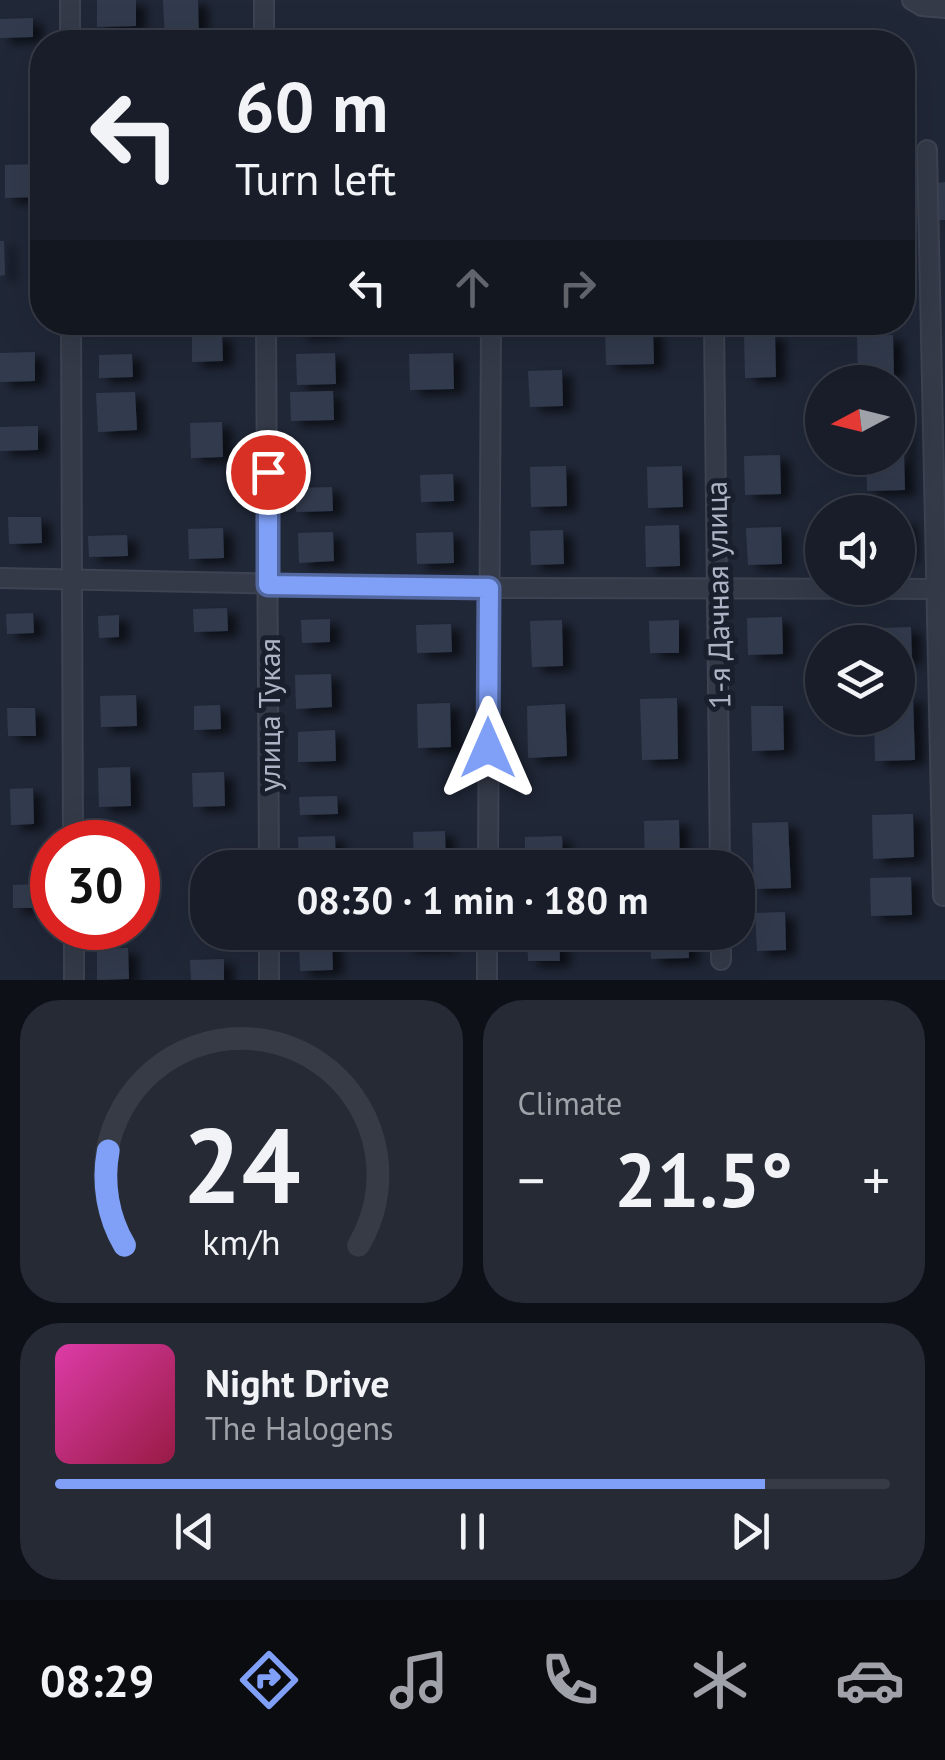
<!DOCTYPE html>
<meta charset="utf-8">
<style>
body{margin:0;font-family:"PT Sans",sans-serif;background:#252a35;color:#f1f3f6;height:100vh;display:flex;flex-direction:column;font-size:38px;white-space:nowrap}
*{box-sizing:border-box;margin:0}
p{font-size:32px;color:#9fa2a8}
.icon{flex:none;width:55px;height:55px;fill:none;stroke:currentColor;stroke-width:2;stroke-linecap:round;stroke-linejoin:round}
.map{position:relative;height:980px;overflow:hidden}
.panel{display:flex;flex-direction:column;gap:20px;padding:20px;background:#0d1017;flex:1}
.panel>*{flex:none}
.hud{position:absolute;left:30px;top:30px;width:885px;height:305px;border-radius:40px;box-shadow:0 10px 40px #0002,0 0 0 2px #363b46;background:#181d29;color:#f1f3f6;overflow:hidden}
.needle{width:65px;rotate:263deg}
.buttons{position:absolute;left:805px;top:365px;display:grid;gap:20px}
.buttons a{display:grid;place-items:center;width:110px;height:110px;border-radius:50%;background:#181d29;box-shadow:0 10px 40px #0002,0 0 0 2px #363b46;font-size:50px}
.speed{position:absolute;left:30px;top:820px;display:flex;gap:20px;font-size:50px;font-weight:700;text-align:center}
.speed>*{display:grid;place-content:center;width:130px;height:130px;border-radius:50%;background:#181d29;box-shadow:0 10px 40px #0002,0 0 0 2px #363b46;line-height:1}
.speed .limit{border:15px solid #d22;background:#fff;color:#111}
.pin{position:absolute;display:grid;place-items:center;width:85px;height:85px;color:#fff;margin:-42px;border:5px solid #fff;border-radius:50%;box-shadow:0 2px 10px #0007}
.me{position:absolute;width:110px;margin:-55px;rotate:0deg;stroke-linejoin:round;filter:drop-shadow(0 0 8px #0008)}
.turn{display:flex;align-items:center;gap:35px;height:210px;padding:0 40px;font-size:45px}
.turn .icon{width:130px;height:130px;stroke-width:2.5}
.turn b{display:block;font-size:70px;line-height:85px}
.lanes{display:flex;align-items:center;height:95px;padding:0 40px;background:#0003;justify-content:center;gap:50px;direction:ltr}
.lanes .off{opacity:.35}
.big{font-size:75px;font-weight:700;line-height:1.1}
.panel .tile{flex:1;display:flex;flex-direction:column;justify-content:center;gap:15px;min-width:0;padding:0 35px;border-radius:40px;background:#252a35}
.panel .dial{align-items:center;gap:0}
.dial svg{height:260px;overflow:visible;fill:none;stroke:#363b46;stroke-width:7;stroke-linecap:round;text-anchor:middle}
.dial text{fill:#f1f3f6;stroke:none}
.song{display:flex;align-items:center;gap:30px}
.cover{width:120px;height:120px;border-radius:15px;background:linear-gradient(135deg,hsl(320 70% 55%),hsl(340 70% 35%))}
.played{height:10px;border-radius:5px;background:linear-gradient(90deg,#80a0f7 85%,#363b46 85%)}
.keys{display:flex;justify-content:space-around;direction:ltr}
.heat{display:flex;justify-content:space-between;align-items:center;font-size:55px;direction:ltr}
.panel .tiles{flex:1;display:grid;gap:20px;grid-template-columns:1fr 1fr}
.tile:last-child{grid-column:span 2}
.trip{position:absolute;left:190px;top:850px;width:565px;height:100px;border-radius:40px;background:#181d29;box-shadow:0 10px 40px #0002,0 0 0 2px #363b46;font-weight:700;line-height:100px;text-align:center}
.tab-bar{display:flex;height:160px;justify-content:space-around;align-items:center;background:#0a0c10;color:#9fa2a8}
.tab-bar .icon{width:70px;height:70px}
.tab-bar .selected{color:#80a0f7}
.tab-bar b{font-size:45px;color:#f1f3f6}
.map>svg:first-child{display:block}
.building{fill:#323b4e;filter:url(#shadow)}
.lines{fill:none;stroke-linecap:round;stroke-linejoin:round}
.minor-casing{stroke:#3d4352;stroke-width:22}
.minor{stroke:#343a48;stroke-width:18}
.route-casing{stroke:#5368a1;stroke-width:25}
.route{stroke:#80a0f7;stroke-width:18}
.labels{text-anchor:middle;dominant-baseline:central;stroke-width:10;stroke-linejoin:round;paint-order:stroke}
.street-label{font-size:30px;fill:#aeb4c5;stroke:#191f2c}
</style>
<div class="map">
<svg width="945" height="980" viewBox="0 0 945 980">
<defs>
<filter id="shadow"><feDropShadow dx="10" dy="5.5" stdDeviation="5" flood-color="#0009"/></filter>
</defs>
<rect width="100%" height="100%" fill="#202737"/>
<g class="building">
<path d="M97 0H136V26L97 27Z"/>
<path d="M163 0H198L199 42H165Z"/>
<path d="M33 18V37L0 38V19Z"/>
<path d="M37 164V197L5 198V165Z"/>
<path d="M945 182V220H939L938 183Z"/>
<path d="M0 241H4L5 275 0 276Z"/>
<path d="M297 322H334V332L298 334Z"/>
<path d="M653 329 654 364 606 365 605 331Z"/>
<path d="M775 333 776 377 745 378 744 334Z"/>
<path d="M222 334 223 361 192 362V335Z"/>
<path d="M893 335 894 374 858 375 857 336Z"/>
<path d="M35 352V381L0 382V353Z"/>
<path d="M335 353 336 384 297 385 296 354Z"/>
<path d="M453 353 454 389 410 390 409 354Z"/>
<path d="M132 354 133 377 99 378V355Z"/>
<path d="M562 370 563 406 530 407 528 371Z"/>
<path d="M333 391 334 420 291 421 290 392Z"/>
<path d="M135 392 137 430 98 432 96 393Z"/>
<path d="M898 418H903L905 490 867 491 866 458H898Z"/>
<path d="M222 422 223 457 191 458 190 423Z"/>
<path d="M38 426V450L0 451V427Z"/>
<path d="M780 455 781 494 745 495 744 456Z"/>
<path d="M566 466 567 506 531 507 530 467Z"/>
<path d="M682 466 683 507 648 508 647 467Z"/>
<path d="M453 474 454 501 421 502 420 475Z"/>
<path d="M332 487 333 511 296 512 295 488Z"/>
<path d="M8 517H41L42 543 9 544Z"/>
<path d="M898 519H907L908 558H898Z"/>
<path d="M679 525 680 566 646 567 645 526Z"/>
<path d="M781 527 782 564 748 565 746 528Z"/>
<path d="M223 528 224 558 189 559 188 529Z"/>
<path d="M563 530 564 564 531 565 530 531Z"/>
<path d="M333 532 334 561 299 563 298 533Z"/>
<path d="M453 532 454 563 417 564 416 533Z"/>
<path d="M127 535 128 556 89 557 88 536Z"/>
<path d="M227 608 228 631 194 632 193 609Z"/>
<path d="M33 613 34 633 7 634 6 614Z"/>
<path d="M119 615V637L99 638 98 616Z"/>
<path d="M782 617 783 654 748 655 747 618Z"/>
<path d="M330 619V642L302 643 301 620Z"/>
<path d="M562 620 563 666 532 667 530 621Z"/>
<path d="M679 620V653H650L649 621Z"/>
<path d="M451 624 452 652 417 653 416 625Z"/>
<path d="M911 627 912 659 898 660V642H877V628Z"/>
<path d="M331 674 332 707 296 709 295 675Z"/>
<path d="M136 695 137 726 101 727 100 696Z"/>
<path d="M913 697 915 760 875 761 874 718H898V698Z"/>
<path d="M677 698 678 759 642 760 640 699Z"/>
<path d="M450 703 451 747 418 748 417 704Z"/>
<path d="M565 704 567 756 528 758 527 706Z"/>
<path d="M220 705 221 729 194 730V706Z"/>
<path d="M751 706H783L784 750 752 751Z"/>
<path d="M7 708H35L36 736H8Z"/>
<path d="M335 730 336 761 298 762V732Z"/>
<path d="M130 767 131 806 99 807 98 768Z"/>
<path d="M224 772 225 806 193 807 192 773Z"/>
<path d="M33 788 34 824 11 825 10 789Z"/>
<path d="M337 796 338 814 300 815 299 797Z"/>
<path d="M913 814 914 857 873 859 872 815Z"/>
<path d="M679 820 680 868H645L644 821Z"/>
<path d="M788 822 791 888 754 889 752 823Z"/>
<path d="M445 831 446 868H414L413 832Z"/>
<path d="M335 836 336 868H299L298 837Z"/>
<path d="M562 836 563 868H525V837Z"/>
<path d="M194 877H208V905L195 906Z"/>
<path d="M911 877 912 915 871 916 870 878Z"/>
<path d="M34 884 35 908H13V885Z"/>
<path d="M785 912 786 950 757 951 755 913Z"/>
<path d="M404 932H446L447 947 404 948Z"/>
<path d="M527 932H559L560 961H528Z"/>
<path d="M650 932H688L689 958 651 959Z"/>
<path d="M332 939 333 970 300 971 299 940Z"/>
<path d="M128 948 129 979 97 980V949Z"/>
<path d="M224 959V980H191L190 960Z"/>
</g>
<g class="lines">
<g class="minor-casing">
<g id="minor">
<path d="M70 0V42"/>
<path d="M264 0V42"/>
<path d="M912 0 922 6 945 8"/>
<path d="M927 150 943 896"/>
<path d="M71 322 73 842"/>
<path d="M266 322 269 868"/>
<path d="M714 322 720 868"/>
<path d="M0 578 489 588 945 589"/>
<path d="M488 868 491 322"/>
<path d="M74 928V980"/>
<path d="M269 932V980"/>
<path d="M721 932V960"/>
<path d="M487 980V932"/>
</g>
</g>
<use href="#minor" class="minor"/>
</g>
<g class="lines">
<g class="route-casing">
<path id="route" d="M268 472V585L489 588 488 748"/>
</g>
<use href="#route" class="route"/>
</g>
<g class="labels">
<g class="street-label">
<text transform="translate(717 595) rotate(-91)">1-я Дачная улица</text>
<text transform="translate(268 715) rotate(-90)">улица Тукая</text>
</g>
</g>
</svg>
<div class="buttons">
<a><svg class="needle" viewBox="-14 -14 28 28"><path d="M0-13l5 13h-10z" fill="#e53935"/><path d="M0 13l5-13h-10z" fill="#9fa2a8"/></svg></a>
<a><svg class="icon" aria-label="sound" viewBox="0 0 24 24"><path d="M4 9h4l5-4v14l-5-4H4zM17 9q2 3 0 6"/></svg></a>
<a><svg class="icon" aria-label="layers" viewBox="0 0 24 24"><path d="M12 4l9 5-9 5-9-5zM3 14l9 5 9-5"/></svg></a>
</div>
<div class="speed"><div class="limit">30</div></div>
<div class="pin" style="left:268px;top:472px;background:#d93025"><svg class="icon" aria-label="arrive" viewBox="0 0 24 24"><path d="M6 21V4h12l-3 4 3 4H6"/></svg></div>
<svg class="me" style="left:488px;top:748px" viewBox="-20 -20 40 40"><path d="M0-17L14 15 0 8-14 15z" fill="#80a0f7" stroke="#fff" stroke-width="4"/></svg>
<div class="trip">08:30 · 1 min · 180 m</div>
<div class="hud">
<div class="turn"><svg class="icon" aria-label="left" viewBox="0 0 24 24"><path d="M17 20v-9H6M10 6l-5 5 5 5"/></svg><div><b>60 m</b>Turn left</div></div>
<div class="lanes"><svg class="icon" aria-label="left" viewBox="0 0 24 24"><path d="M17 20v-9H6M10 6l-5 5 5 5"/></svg><svg class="icon off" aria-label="ahead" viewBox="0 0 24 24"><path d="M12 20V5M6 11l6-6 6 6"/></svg><svg class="icon off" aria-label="right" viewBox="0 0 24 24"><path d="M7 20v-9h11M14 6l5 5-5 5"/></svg></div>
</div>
</div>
<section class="panel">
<div class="tiles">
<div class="tile dial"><svg viewBox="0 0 100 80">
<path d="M14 69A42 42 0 1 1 86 69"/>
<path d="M14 69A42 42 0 0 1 9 40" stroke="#80a0f7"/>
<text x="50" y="56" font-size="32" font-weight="700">24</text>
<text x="50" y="72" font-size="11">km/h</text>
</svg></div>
<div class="tile"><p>Climate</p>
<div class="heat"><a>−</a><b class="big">21.5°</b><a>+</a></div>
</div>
<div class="tile">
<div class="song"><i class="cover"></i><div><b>Night Drive</b><p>The Halogens</p></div></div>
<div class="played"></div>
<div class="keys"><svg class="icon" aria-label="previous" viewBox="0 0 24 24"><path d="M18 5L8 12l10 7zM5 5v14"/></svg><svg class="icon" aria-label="pause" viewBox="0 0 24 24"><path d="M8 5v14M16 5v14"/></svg><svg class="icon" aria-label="next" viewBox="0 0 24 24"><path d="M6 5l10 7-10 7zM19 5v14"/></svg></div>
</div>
</div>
</section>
<nav class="tab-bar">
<b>08:29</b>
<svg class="icon selected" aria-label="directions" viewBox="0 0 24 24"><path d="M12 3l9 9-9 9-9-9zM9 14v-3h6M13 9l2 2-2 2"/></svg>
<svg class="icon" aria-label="music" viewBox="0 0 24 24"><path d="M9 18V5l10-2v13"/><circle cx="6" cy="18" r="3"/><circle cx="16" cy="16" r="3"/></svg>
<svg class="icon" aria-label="phone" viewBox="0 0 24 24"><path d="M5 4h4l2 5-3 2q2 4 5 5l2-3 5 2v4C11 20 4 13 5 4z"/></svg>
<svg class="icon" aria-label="climate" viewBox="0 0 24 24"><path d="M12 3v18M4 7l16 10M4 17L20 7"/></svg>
<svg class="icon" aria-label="car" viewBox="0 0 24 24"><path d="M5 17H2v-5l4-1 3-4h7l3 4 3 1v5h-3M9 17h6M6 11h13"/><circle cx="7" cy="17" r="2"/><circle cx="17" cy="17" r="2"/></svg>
</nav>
